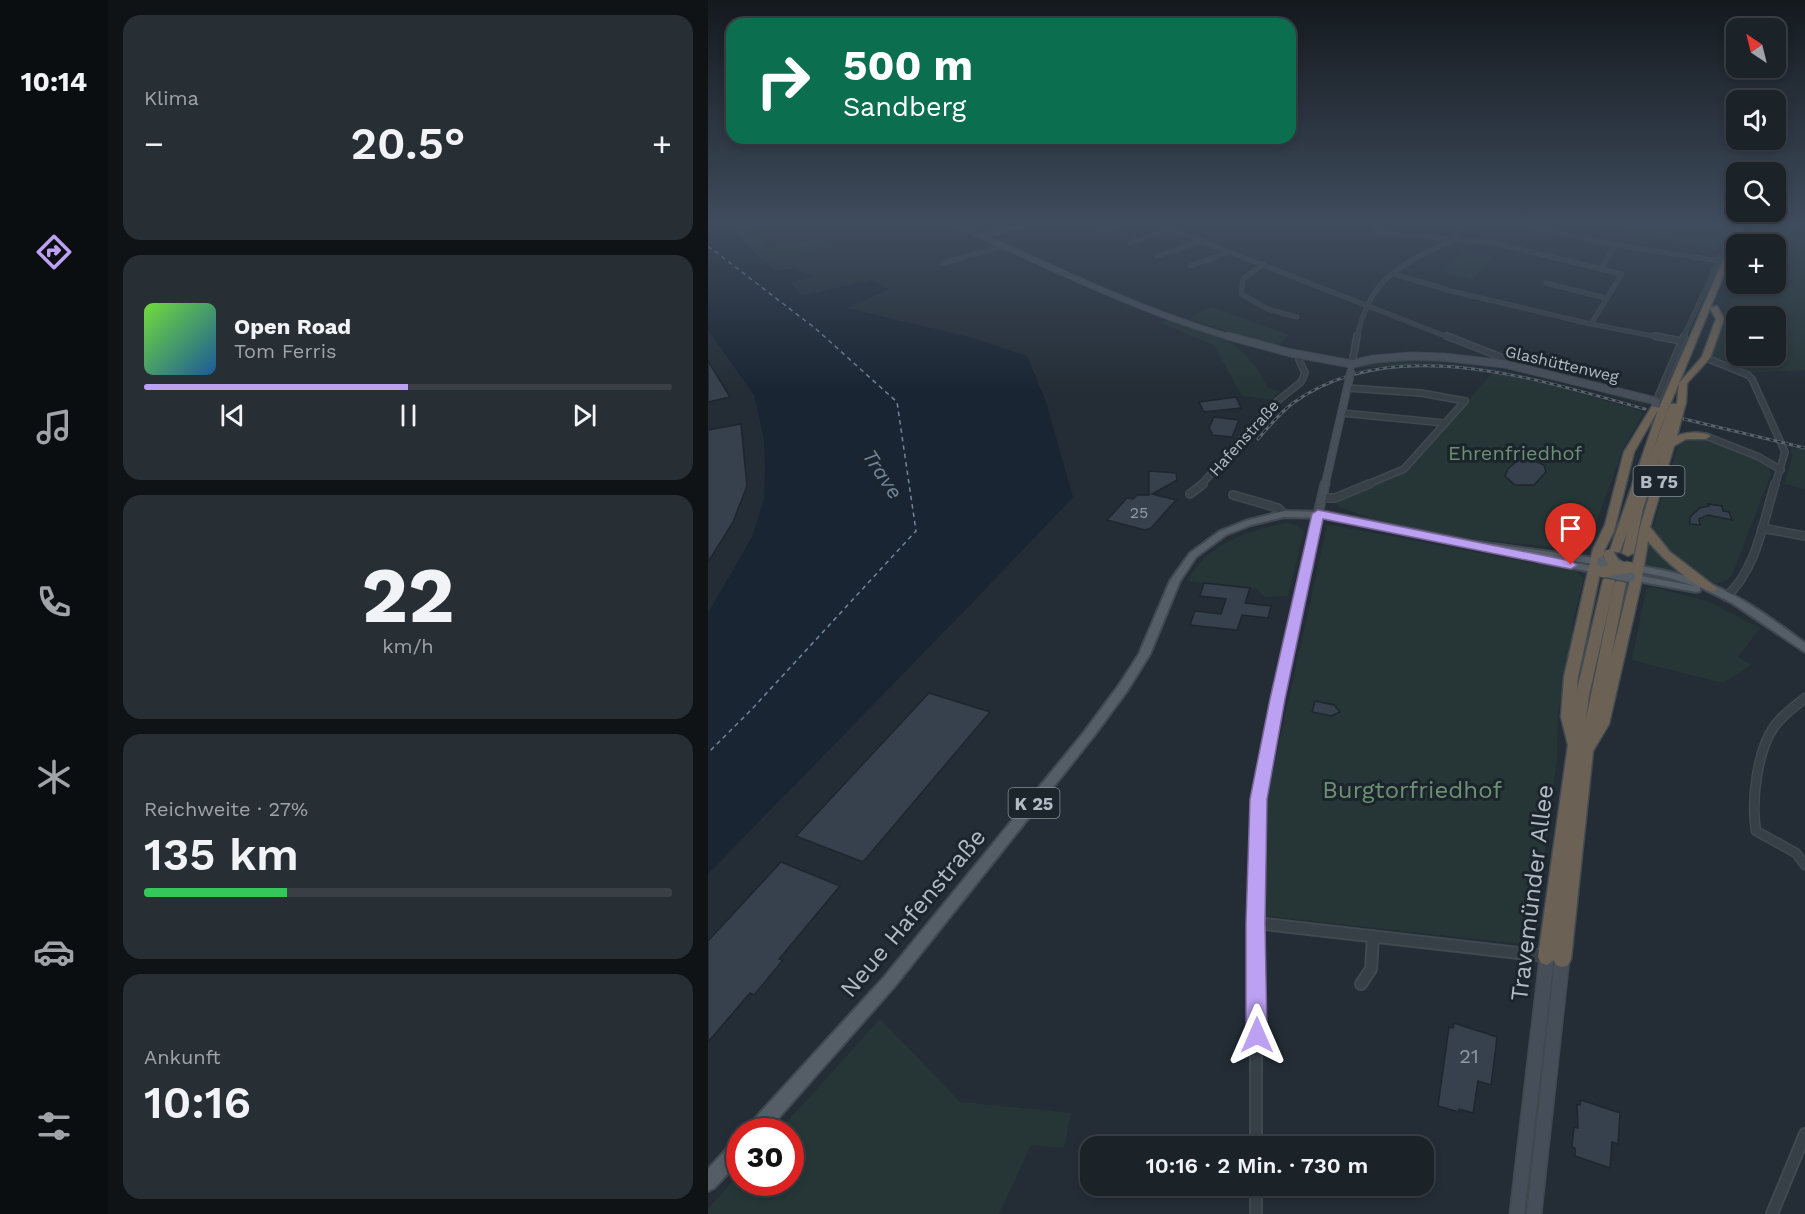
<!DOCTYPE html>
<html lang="de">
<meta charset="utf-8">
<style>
body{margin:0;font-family:"Work Sans",sans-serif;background:#282f34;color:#f1f3f6;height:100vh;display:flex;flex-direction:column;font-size:22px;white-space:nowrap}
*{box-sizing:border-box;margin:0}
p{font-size:20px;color:#a0a4a8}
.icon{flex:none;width:33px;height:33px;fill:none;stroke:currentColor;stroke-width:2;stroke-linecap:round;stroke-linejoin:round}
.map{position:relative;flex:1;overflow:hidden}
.drawer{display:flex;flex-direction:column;gap:15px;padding:15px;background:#0f1316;width:600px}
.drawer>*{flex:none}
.top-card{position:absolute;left:18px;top:18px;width:570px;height:126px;border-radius:18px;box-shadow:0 3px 9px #0003,0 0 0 2px #393f45;background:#0b6e4f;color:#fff;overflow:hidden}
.needle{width:39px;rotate:325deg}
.tools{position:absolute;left:1018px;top:18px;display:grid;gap:12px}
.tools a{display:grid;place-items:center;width:60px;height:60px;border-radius:12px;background:#1b2228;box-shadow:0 3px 9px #0003,0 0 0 2px #393f45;font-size:30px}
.speed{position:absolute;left:18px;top:1118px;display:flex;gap:12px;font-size:30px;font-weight:700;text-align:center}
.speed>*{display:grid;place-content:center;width:78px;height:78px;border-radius:50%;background:#1b2228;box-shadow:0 3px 9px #0003,0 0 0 2px #393f45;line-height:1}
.speed .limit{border:9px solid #d22;background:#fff;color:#111}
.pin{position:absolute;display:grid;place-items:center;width:51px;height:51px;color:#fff;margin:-62px -26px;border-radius:50% 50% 50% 0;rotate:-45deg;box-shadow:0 0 6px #0007}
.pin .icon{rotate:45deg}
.me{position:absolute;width:66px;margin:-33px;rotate:0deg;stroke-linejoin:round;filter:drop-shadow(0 0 4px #0008)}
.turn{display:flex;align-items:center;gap:21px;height:126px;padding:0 18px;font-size:27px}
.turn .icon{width:78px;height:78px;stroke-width:2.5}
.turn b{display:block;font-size:42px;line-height:51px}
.big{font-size:45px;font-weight:600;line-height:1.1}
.drawer .tile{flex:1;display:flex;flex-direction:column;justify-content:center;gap:9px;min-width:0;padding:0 21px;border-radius:18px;background:#282f34}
.drawer .dial{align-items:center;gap:0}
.dial b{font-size:78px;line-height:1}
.song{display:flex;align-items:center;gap:18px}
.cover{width:72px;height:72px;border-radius:9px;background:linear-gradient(135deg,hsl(100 70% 55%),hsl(210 70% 35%))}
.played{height:6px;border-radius:3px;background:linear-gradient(90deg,#bca0f2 50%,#393f45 50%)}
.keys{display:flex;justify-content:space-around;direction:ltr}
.heat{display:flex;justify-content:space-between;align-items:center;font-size:33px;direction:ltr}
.charge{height:9px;border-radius:4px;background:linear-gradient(90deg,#34c759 27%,#393f45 0)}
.trip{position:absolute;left:372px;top:1136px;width:354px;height:60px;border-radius:18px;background:#1b2228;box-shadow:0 3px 9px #0003,0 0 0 2px #393f45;font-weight:600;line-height:60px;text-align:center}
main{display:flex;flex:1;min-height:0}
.dock{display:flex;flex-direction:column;width:108px;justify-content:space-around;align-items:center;background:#0b0e10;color:#a0a4a8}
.dock .icon{width:42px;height:42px}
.dock .current{color:#bca0f2}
.dock b{font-size:27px;color:#f1f3f6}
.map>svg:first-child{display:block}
.green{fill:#263637;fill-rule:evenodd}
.water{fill:#192532}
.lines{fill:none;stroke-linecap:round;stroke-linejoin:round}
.ferry{stroke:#6f869e;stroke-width:1.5;stroke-dasharray:4.5 4;stroke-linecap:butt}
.building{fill:#36414d;stroke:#1e262e;stroke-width:1.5}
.street-far4-casing{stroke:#404850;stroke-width:5}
.street-far3-casing{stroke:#404850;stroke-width:8}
.street-far2-casing{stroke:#404850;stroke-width:10}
.street-far1-casing{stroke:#404850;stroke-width:11}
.street-casing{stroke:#404850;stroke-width:14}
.secondary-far3-casing{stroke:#404850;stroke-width:7}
.secondary-far2-casing{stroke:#404850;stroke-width:9}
.secondary-far1-casing{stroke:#404850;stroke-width:11}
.secondary-casing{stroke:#404850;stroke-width:17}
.primary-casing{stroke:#404850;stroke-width:4}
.highway-casing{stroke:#424a52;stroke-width:3}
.street-far4{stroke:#373f47;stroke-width:4}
.street-far3{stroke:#373f47;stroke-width:5}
.street-far2{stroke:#373f47;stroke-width:7}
.street-far1{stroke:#373f47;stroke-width:8}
.street{stroke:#373f47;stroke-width:10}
.secondary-far3{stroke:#464e59;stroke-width:5}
.secondary-far2{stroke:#464e59;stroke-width:7}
.secondary-far1{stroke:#464e59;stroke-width:8}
.secondary{stroke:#464e59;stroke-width:14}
.primary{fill:#555e67;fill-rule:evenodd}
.highway{fill:#6c6155;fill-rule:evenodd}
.rail-casing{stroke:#5a636d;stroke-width:3}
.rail{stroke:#1c242c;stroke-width:1.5;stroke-dasharray:4;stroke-linecap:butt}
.secondary-bridge-casing{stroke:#404850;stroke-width:9;stroke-linecap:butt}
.primary-bridge-casing{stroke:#404850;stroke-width:13;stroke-linecap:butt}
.highway-bridge-casing{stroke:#424a52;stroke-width:14;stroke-linecap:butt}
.secondary-bridge{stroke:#464e59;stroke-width:7}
.primary-bridge{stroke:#555e67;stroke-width:10}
.highway-bridge{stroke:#6c6155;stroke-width:11}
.route{fill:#bca0f2;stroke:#7a689d;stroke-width:1.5}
.labels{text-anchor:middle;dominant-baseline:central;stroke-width:6;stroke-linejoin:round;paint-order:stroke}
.far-street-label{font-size:16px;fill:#b2bac3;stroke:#1c242c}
.number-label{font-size:16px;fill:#919aa4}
.shield{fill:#1c242c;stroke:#858d96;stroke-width:1.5}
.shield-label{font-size:18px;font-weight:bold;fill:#b2bac3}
.park-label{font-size:20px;fill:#6c9172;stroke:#1c242c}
.near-number-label{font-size:20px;fill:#919aa4}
.water-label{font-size:21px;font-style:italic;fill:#6f869e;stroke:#1c242c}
.near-park-label{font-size:24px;fill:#6c9172;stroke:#1c242c}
.near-street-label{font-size:24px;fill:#b2bac3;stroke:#1c242c}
</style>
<main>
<nav class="dock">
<b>10:14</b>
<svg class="icon current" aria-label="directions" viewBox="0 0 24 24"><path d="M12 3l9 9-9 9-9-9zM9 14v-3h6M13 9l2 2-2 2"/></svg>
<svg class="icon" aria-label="music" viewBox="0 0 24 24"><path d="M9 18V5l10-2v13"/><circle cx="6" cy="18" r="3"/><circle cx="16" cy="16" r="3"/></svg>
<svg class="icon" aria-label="phone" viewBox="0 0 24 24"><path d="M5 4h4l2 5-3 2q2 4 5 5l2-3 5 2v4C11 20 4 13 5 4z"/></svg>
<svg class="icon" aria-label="climate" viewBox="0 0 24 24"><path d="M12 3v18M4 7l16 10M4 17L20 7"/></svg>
<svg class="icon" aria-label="car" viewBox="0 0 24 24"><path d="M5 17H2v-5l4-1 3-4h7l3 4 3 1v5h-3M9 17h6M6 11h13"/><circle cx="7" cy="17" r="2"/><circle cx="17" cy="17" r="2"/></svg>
<svg class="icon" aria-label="filters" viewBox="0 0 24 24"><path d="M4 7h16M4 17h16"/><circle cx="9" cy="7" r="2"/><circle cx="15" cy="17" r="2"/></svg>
</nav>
<section class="drawer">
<div class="tile"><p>Klima</p>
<div class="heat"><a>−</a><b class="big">20.5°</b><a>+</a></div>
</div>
<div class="tile">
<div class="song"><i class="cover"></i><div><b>Open Road</b><p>Tom Ferris</p></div></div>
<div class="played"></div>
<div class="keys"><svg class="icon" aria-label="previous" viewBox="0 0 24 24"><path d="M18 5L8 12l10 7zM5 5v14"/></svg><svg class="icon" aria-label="pause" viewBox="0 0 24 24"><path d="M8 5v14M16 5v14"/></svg><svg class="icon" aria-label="next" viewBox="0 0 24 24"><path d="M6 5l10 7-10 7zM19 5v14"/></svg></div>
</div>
<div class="tile dial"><b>22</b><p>km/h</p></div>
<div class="tile"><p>Reichweite · 27%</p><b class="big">135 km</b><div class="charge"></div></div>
<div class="tile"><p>Ankunft</p><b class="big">10:16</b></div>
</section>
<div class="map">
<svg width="1097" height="1214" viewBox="0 0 1097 1214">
<rect width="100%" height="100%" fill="#242d36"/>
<g class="green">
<path d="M23 221H44L56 250 119 238 117 245H129L55 261 24 227Z"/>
<path d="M876 221H1025L1012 250 873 224Z"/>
<path d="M1047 221H1097V370L1042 373 1003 356 1029 284H1068V244H1036ZM1029 316H1068V356H1029Z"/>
<path d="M756 252 785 256 764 280 733 271Z"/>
<path d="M504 307 581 335 569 347 479 318Z"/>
<path d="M466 318C511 336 537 341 560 388L573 391 564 399 534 396 506 345 453 323Z"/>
<path d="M733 359 788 364 931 399 939 406C879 389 817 368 754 364 720 361 687 366 653 368 664 355 716 359 733 359Z"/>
<path d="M784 373 848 386 936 412 914 451 880 546 869 549C789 542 706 535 631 507L627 500 699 470Z"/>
<path d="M981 439C1009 439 1036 453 1060 466L1063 474 1024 575C999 603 958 549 944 530L970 446Z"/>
<path d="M1083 447 1097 449V489L1076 484 1084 458Z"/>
<path d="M579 523 590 526 596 531 580 596 557 597 549 589 479 581C500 543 538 531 579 523Z"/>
<path d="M623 525 867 571 876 578 864 624 865 636 850 712 849 761 824 945 557 916 559 798 619 526Z"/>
<path d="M939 538 948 551 977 576 938 565 936 562Z"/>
<path d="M944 587 999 601 1052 628 1030 657 1043 665 1015 683 924 660 938 589Z"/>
<path d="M172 1019 252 1102 363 1113 356 1148 323 1145 291 1214H0V1209L31 1174 32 1182H82V1131H71Z"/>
</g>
<path class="water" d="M0 221H23C29 240 53 259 68 271L86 268 104 277 82 282 93 294H102L163 280 181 289 139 308 261 337 319 356 338 402 365 497 268 599 0 874V613L44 537 56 500 57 468 56 439 46 395 0 330Z"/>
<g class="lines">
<path class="ferry" d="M0 246 108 329 189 402 208 531 44 709 0 753"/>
</g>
<g class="building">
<path d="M0 361 22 397 0 402Z"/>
<path d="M528 397 533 408 496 412 491 402Z"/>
<path d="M506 417 531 420 524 437 503 435 504 433 501 428Z"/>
<path d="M33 424 39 486 25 522 0 562V430Z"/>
<path d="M820 458 836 465 838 472 826 485H807L797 476 800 469 809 461Z"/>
<path d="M441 471 468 473 469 480 444 494 468 500 443 528 437 530 399 520 419 498 425 499 429 495H441Z"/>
<path d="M1000 504 1014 506 1015 511 1021 512 1024 520 1000 515 991 519 992 525 982 524V517L992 508 1001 506Z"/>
<path d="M496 583 542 588 537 603 563 606 560 618 534 615 529 630 482 625 487 611 513 614 518 599 492 596Z"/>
<path d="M221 693 282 712 155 862 88 836Z"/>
<path d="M607 701 626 705 632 712 623 716 604 712Z"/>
<path d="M73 862 132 886 71 959 75 960 46 995 42 993 0 1042V941Z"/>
<path d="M746 1023 789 1037 783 1085 770 1081 765 1113 751 1109V1112L730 1106 741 1027 745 1028Z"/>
<path d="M873 1100 912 1113 910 1144 904 1142 902 1168 867 1156V1148L864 1147 866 1127 870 1128 869 1104 872 1105Z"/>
</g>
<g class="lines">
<g class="street-far4-casing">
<g id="street-far4">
<path d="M442 221 742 338"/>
<path d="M670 221 668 232 786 243 914 274 883 324"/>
<path d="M797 221 907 245 1011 261"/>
<path d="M392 231 428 221"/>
<path d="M422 243 462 229"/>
<path d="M449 256 494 241"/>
<path d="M235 263 297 246"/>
<path d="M555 264 535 279 533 294 560 309 589 317"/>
<path d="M482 266 523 252"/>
<path d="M894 268 907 245"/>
<path d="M686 274 740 290"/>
<path d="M838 283 898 298"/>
<path d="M743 291 883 324 955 338"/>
<path d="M649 338C662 274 695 265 748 238L752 221"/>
<path d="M975 338 1029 221"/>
</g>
</g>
<g class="street-far3-casing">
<g id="street-far3">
<path d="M739 336 813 365"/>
<path d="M947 336 973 341"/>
<path d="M998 358 1040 375 1044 379 1077 452 1067 485"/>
<path d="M644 364 649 336"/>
<path d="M639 388 713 393 757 401"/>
<path d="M948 401 976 336"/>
<path d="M634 413 736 423"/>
<path d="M998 436 1051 457 1073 470"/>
<path d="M493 485 561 408 593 382 597 373 591 360 597 355"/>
<path d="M658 485 696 469 757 401"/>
</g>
</g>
<g class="street-far2-casing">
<g id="street-far2">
<path d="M482 494 495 484"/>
<path d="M525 495 570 508 576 514"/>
<path d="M615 498H627L661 484"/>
<path d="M1054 528 1097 536"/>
<path d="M1018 597C1049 569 1055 522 1067 484"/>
<path d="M575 673 610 514"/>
</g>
</g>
<g class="street-far1-casing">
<g id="street-far1">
<path d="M1097 698C1086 707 1074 715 1066 727 1049 751 1043 802 1048 831L1088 853 1097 865"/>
<path d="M548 911 551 799 575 671"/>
</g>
</g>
<g class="street-casing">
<g id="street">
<path d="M548 923 837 956"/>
<path d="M653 984 663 969 665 936"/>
<path d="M548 1146V910"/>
<path d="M548 1185V1214"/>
<path d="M1064 1214 1097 1134"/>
</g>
</g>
<g class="secondary-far3-casing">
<g id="secondary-far3">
<path d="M240 221C333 262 427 310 525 338"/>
<path d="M274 236 328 221"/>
</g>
</g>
<g class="secondary-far2-casing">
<g id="secondary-far2">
<path d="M520 336 583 353 644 364 666 359 703 356 735 357 797 364 948 401 947 408"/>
<path d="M617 485 641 380"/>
</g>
</g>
<g class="secondary-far1-casing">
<path id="secondary-far1" d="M610 514 617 484"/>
</g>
<g class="secondary-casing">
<g id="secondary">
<path d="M809 1214 839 957"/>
<path d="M826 1214 854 959"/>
</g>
</g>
<g class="primary-casing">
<g id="primary">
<path d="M576 511 619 512 764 541 894 559 899 562 894 565 764 547 619 518 576 517 543 525 518 535 488 557 472 581 442 654 419 691 385 737 187 986 59 1131H38L41 1125 177 976 377 731 411 685 431 654 462 581 482 553 512 531 537 521Z"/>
<path d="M834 557 895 568 900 571 895 574 831 562 829 560Z"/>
<path d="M921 564C950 569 979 574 1007 586 1039 600 1068 622 1097 643V652L1024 603 992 587V591L988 592 918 579 917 577 922 574 987 586 962 578 917 569 916 567 917 565Z"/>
<path d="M32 1138V1161L6 1188 0 1191V1169L26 1141Z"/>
</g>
</g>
<g class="highway-casing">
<path id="highway" d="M1032 221H1038L971 383 994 357 1008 319 1002 308 1009 306 1016 319 1002 358 979 383 978 402 969 436C977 432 995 431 1003 436L998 439H978L966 446 942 527 962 552 1009 588 1007 591C992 594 950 554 940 541L933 584 901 724 885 751 863 959 860 965 854 967 848 965 846 960 839 965 833 963 830 957 860 745 853 717 856 677 885 549 897 525 916 452 944 406 951 408ZM971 383 969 404H963L961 406 943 456 954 424ZM950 410 902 550 904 552H912L919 533 914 553 920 556 926 553 935 508 952 459 932 527 921 584 903 658 918 583 912 579 906 583 878 719 881 695 907 580 901 576 895 580 869 690 870 677 897 549 906 531 926 452Z"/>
</g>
<use href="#street-far4" class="street-far4"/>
<use href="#street-far3" class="street-far3"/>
<use href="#street-far2" class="street-far2"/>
<use href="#street-far1" class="street-far1"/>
<use href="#street" class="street"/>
<use href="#secondary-far3" class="secondary-far3"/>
<use href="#secondary-far2" class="secondary-far2"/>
<use href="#secondary-far1" class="secondary-far1"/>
<use href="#secondary" class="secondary"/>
<use href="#primary" class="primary"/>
<use href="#highway" class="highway"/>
<g class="rail-casing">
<g id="rail">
<path d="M976 419 1097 448"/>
<path d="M550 439C561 426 572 413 585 403 684 331 831 380 937 409"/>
</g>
</g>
<use href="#rail" class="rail"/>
<g class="secondary-bridge-casing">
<path id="secondary-bridge" d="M641 380 643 370"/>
</g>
<g class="primary-bridge-casing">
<g id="primary-bridge">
<path d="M894 562 912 565"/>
<path d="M898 572 922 577"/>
</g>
</g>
<g class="highway-bridge-casing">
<g id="highway-bridge">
<path d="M901 555 907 565"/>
<path d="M895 572 921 567"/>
</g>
</g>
<use href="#secondary-bridge" class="secondary-bridge"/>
<use href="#primary-bridge" class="primary-bridge"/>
<use href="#highway-bridge" class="highway-bridge"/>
</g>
<linearGradient id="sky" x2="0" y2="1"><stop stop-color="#14191e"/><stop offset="0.57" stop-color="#3f4c5d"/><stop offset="1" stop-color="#3f4c5d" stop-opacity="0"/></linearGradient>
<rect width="1097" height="391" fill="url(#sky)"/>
<path class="route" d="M610 510 863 561 869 565 863 569 615 519 577 699 559 799 557 923 559 1035 556 1042 549 1045 541 1042 538 1035V923L542 799 562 699 604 514Z"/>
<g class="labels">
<g class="far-street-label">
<text transform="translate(854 364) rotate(13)">Glashüttenweg</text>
<text transform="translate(536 438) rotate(-48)">Hafenstraße</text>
</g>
<g class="number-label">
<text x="431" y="512">25</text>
</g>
<g class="shield">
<rect x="925.5" y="466" width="51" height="30" rx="4.5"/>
<rect x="300.5" y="788" width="51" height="30" rx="4.5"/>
</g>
<g class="shield-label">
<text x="951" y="481">B 75</text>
<text x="326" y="803">K 25</text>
</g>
<g class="park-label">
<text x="807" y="453">Ehrenfriedhof</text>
</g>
<g class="near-number-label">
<text x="761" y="1056">21</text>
</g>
<g class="water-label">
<text transform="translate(175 474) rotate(57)">Trave</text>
</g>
<g class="near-park-label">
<text x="704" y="790">Burgtorfriedhof</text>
</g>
<g class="near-street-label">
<text transform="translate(824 893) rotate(-83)">Travemünder Allee</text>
<text transform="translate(205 913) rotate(-50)">Neue Hafenstraße</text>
</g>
</g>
</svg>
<div class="tools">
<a><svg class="needle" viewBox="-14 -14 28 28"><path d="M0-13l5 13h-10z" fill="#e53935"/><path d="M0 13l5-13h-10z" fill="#a0a4a8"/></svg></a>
<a><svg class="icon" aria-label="sound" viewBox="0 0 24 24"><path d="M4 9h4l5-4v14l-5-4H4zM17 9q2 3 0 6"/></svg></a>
<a><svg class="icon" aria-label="search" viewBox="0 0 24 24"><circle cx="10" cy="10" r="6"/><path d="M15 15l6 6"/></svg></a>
<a>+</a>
<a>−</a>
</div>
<div class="speed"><div class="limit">30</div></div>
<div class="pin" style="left:863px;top:565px;background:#d93025"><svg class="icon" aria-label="arrive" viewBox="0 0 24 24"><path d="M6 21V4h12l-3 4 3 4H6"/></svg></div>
<svg class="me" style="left:549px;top:1035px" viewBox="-20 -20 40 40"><path d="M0-17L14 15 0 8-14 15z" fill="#bca0f2" stroke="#fff" stroke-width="4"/></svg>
<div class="trip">10:16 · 2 Min. · 730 m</div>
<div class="top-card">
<div class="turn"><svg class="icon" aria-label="right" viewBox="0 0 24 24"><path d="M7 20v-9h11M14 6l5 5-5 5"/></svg><div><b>500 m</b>Sandberg</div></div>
</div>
</div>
</main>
